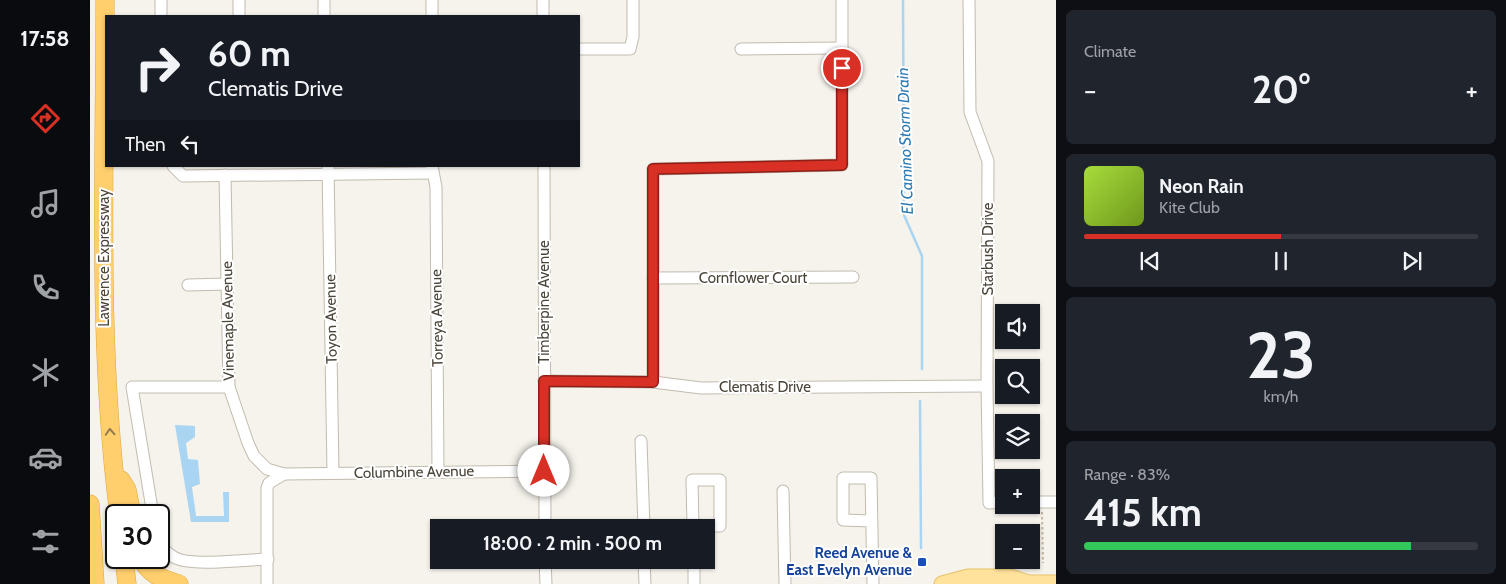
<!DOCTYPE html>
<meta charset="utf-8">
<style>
body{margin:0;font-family:Cabin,sans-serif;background:#20242c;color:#f1f3f6;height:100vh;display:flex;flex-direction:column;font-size:19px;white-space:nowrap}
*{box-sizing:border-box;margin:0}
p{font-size:16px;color:#9ea1a6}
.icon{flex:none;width:28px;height:28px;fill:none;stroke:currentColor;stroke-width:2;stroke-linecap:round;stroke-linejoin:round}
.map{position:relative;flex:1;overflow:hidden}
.drawer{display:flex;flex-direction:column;gap:10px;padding:10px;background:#0d0f14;width:450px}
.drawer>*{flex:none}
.banner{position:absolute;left:15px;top:15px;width:475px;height:152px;border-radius:0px;box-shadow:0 1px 4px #0004;background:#171b24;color:#f1f3f6;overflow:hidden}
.controls{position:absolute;left:905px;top:304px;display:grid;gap:10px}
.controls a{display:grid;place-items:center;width:45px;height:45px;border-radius:0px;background:#171b24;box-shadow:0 1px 4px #0004;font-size:25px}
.speed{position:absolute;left:15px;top:504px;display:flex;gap:10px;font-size:25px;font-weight:700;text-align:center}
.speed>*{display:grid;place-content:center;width:65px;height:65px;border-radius:50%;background:#171b24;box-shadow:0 1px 4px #0004;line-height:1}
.speed .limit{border:2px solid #111;border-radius:8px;background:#fff;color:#111}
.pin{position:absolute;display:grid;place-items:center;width:42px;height:42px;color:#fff;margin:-21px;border:2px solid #fff;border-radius:50%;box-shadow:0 1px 5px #0007}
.me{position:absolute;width:55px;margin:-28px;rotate:0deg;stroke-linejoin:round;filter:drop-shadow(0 0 4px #0008)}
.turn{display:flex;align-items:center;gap:18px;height:105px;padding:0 20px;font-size:22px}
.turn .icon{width:65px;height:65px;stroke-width:2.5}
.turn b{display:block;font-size:35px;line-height:42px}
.then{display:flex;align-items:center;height:48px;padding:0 20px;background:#0003;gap:10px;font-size:19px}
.big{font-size:38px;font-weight:700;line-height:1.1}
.drawer .tile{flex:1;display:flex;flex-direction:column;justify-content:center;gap:8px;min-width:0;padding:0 18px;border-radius:8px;background:#20242c}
.drawer .dial{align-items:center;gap:0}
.dial b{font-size:65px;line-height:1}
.song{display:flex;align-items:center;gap:15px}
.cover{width:60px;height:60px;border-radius:8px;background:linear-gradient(135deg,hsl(80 70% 55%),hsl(80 70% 35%))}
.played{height:5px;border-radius:2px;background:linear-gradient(90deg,#d93025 50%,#363941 50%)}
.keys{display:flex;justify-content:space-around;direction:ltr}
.heat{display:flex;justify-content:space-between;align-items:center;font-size:28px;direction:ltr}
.charge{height:8px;border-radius:4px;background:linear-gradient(90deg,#34c759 83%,#363941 0)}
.trip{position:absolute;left:340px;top:519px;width:285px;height:50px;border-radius:0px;background:#171b24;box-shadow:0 1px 4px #0004;font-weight:700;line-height:50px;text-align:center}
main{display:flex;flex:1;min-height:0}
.menu{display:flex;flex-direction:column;width:90px;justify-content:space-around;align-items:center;background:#090b0e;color:#9ea1a6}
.menu .icon{width:35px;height:35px}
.menu .active{color:#d93025}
.menu b{font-size:22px;color:#f1f3f6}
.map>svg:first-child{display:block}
.water{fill:#a9d4f2}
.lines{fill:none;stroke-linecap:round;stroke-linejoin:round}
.stream{stroke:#a9d4f2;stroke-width:2.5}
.minor-casing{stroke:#c2bbae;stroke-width:13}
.major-casing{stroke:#e6c16a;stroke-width:17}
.highway-casing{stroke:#e0a43c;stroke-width:19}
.path{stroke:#c4b79f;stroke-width:2;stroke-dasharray:2.5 2.5;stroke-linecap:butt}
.minor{stroke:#fff;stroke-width:11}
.major{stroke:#ffe39c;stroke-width:15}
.highway{stroke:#ffcf6e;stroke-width:18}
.oneway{stroke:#937c4e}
.route-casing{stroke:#8d1f18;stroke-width:12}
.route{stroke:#d93025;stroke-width:9}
.transit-dot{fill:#1a4fb4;stroke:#fff;stroke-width:2}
.labels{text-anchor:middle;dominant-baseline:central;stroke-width:4;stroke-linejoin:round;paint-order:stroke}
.street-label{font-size:15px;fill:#4b4439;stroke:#fff}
.transit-label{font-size:15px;font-weight:bold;fill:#164399;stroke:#fff;text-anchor:end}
.water-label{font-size:16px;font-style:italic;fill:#2e7ab2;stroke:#fff}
</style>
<main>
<nav class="menu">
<b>17:58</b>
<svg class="icon active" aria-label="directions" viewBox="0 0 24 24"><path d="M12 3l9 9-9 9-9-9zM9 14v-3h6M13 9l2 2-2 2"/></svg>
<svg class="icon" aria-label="music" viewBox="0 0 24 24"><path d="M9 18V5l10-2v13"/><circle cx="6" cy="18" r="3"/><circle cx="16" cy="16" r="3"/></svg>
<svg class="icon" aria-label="phone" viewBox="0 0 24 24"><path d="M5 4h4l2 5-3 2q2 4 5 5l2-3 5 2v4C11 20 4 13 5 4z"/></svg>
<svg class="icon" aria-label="climate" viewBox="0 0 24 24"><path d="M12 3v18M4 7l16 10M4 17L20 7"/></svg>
<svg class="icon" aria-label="car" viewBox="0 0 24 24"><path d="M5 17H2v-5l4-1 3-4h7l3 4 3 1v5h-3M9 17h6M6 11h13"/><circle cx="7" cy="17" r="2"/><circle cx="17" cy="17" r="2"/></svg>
<svg class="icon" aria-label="filters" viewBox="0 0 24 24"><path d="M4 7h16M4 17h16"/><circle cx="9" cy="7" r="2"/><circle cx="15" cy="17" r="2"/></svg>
</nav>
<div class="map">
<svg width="966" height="584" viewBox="0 0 966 584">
<rect width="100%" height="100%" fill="#f6f3ec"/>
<path class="water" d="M85 425 105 426V437L96 443 98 459 108 460 110 484 102 487 106 516H134L133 492H139V522H101Z"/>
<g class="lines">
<g class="stream">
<path d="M813 0 814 215 832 256V369"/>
<path d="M830 401 831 548"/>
</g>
<g class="minor-casing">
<g id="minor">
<path d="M149 0V16"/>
<path d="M234 0V16"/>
<path d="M342 0V16"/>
<path d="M453 0V16"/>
<path d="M879 0 880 112 898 161 897 386 899 503 914 502"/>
<path d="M71 16V0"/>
<path d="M489 49H540L543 37V0"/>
<path d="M651 49 752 48"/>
<path d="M83 166 93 176 342 173"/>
<path d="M238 166 243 473"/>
<path d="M342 166 346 187 348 471"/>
<path d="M454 166 455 528"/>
<path d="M135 175 139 387 158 443 164 456 177 469 194 474 454 471"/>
<path d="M563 278 763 277"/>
<path d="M98 285 137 284"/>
<path d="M454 381 563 382 611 388 897 386"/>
<path d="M563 382V169L752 165V0"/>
<path d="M551 441 554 528"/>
<path d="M693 491 695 584"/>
<path d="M941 502H966"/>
<path d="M63 515 42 387H139"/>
<path d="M781 521 753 520V478H781L783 584"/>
<path d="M603 526H630V480H602L603 526V528"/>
<path d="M69 544C75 551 82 558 91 560 113 565 154 560 178 559"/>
<path d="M455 560 456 584"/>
<path d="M554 560 555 584"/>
<path d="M604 560V584"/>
<path d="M177 584V488L179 483 194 474"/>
</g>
</g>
<g class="major-casing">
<path id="major" d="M852 584 878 577H920L939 583H966"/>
</g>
<g class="highway-casing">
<g id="highway">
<path d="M15 0C15 171 7 345 29 515"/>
<path d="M31 480 37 490 42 515"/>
<path d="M0 504 5 584"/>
<path d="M34 558 37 584"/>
<path d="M51 558C59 575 72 579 89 584"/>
</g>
</g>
<path class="path" d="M952 512 953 563"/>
<use href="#minor" class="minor"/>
<use href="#major" class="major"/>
<use href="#highway" class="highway"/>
</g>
<defs><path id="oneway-chevron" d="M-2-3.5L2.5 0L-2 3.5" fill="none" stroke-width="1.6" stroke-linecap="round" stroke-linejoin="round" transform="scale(1.25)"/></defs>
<use class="oneway" href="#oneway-chevron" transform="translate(20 432) rotate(-93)"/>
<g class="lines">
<g class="route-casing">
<path id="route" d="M454 471V381L563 382V169L752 165V68"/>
</g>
<use href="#route" class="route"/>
</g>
<rect class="transit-dot" x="827" y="557" width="10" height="10" rx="2.5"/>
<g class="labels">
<g class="street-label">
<text transform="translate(898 249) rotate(-90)">Starbush Drive</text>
<text transform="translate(14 258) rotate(-90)">Lawrence Expressway</text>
<text x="663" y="278">Cornflower Court</text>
<text transform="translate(454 302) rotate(-90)">Timberpine Avenue</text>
<text transform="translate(347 318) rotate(-91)">Torreya Avenue</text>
<text transform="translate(241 319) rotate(-91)">Toyon Avenue</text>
<text transform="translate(138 321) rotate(-91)">Vinemaple Avenue</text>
<text x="675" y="387">Clematis Drive</text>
<text transform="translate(324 472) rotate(-1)">Columbine Avenue</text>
</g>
<g class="transit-label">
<text x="822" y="553">Reed Avenue &amp;<tspan x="822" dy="17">East Evelyn Avenue</tspan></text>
</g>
<g class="water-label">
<text transform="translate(815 141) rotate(-92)">El Camino Storm Drain</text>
</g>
</g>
</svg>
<div class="controls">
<a><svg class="icon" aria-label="sound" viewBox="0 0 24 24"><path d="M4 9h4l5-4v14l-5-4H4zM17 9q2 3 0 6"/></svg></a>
<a><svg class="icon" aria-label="search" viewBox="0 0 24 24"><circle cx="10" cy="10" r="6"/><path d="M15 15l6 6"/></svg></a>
<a><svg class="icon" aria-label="layers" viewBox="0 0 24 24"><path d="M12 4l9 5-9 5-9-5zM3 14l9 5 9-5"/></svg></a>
<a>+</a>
<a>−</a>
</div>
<div class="speed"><div class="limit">30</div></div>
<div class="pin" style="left:752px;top:68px;background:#d93025"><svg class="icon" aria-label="arrive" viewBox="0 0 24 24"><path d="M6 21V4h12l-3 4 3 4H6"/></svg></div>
<svg class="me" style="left:454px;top:471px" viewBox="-20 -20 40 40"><circle r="19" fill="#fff"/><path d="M0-13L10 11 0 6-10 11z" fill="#d93025"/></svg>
<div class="trip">18:00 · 2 min · 500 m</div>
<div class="banner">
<div class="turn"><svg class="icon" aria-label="right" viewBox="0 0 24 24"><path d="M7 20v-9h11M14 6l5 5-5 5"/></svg><div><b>60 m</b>Clematis Drive</div></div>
<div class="then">Then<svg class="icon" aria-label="left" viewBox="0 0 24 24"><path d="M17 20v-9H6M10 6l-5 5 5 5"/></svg></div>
</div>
</div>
<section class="drawer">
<div class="tile"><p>Climate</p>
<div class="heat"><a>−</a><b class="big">20°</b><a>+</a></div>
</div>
<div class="tile">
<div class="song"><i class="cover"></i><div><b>Neon Rain</b><p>Kite Club</p></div></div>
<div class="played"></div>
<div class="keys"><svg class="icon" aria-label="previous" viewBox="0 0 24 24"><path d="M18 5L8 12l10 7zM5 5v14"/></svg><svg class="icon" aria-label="pause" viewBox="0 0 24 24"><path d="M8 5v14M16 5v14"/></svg><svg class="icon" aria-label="next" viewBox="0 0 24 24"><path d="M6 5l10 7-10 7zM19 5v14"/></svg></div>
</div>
<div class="tile dial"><b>23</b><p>km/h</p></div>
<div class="tile"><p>Range · 83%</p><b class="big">415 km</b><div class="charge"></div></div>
</section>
</main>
